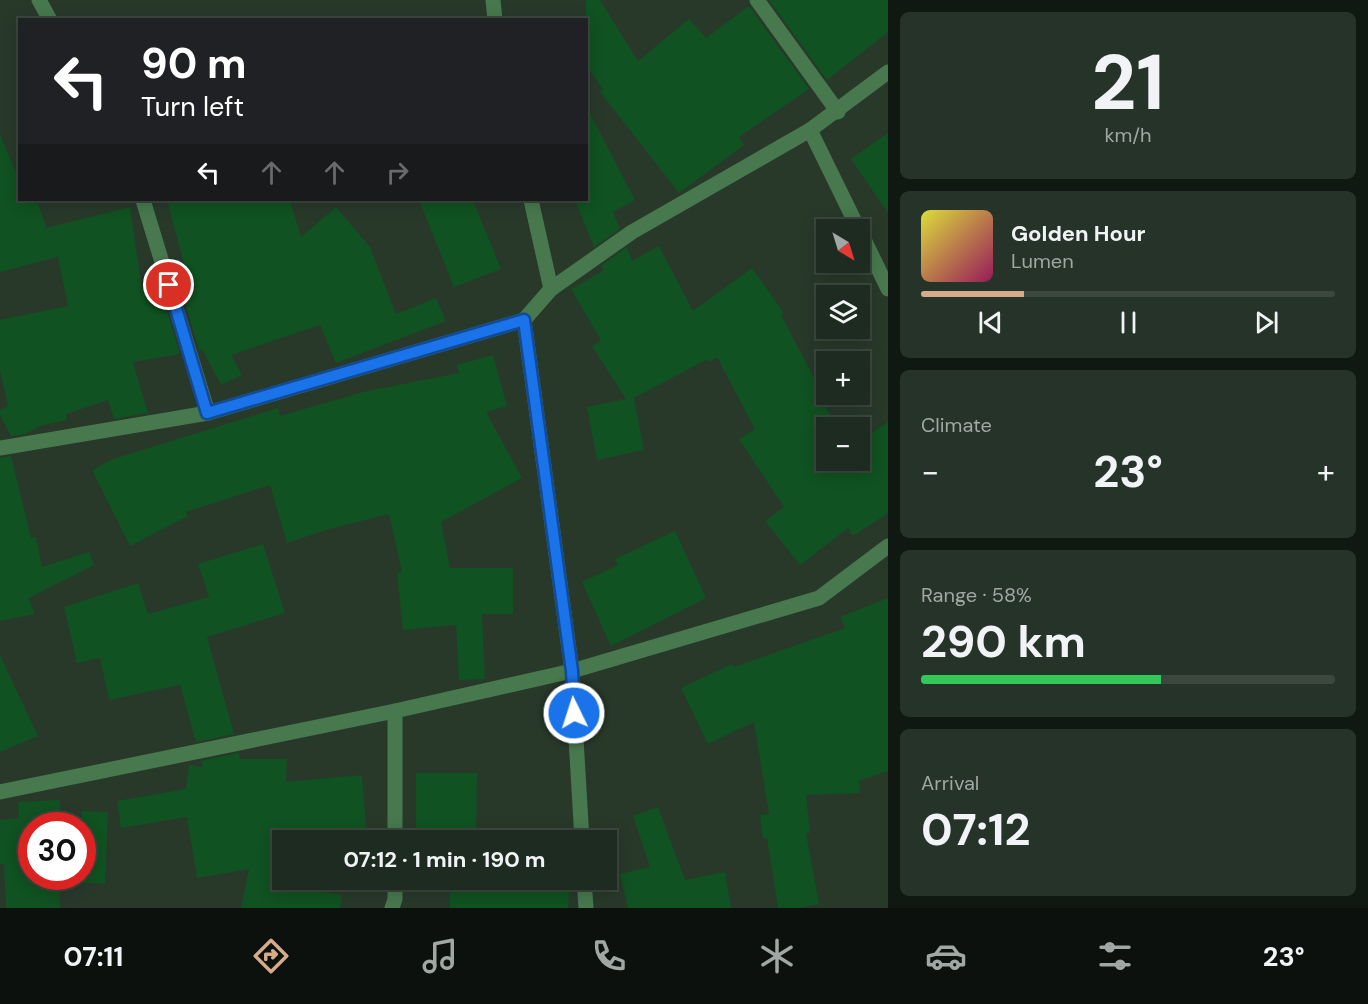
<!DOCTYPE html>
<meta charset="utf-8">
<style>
body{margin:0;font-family:"DM Sans",sans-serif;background:#263329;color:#f1f3f6;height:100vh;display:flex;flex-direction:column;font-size:22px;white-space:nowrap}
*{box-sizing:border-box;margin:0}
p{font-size:20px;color:#a1a7a5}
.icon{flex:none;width:33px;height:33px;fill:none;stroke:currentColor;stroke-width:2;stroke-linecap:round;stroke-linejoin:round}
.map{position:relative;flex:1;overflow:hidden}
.details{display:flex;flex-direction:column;gap:12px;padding:12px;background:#101812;width:480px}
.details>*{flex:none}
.top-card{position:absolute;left:18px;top:18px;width:570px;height:183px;border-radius:0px;box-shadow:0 3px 15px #0003,0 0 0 2px #3c473e;background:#202124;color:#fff;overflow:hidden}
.needle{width:39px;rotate:142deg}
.buttons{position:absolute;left:816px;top:219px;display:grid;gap:12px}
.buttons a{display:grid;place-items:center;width:54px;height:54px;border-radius:0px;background:#1e2b20;box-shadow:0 3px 15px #0003,0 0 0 2px #3c473e;font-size:30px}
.speed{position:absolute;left:18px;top:812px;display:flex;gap:12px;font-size:30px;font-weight:700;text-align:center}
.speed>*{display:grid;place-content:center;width:78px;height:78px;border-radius:50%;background:#1e2b20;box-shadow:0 3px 15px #0003,0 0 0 2px #3c473e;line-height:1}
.speed .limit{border:9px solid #d22;background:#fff;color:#111}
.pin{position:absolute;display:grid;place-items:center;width:51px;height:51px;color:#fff;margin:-26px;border:3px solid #fff;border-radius:50%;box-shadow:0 2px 6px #0007}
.me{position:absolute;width:66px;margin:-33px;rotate:356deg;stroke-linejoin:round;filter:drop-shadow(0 0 4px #0008)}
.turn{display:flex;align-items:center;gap:21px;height:126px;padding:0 24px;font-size:27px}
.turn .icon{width:78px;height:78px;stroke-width:2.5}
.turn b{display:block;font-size:42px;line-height:51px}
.lanes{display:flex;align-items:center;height:57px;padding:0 24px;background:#0003;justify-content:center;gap:30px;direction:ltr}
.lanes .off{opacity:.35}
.big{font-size:45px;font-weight:700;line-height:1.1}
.details .card{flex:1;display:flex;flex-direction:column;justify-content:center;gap:9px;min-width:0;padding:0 21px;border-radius:9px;background:#263329}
.details .dial{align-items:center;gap:0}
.dial b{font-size:78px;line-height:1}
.song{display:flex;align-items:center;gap:18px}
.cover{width:72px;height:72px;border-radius:9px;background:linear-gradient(135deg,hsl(60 70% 55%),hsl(330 70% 35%))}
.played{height:6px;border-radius:3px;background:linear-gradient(90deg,#d6ab8b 25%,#3c473e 25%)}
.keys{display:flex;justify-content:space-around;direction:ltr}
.heat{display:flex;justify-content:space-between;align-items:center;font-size:33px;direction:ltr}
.charge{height:9px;border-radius:4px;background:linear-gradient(90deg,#34c759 58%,#3c473e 0)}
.trip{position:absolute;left:272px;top:830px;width:345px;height:60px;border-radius:0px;background:#1e2b20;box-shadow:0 3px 15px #0003,0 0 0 2px #3c473e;font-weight:700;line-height:60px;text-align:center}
.tabs{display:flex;height:96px;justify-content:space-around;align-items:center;background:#0c110d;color:#a1a7a5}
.tabs .icon{width:42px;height:42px}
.tabs .on{color:#d6ab8b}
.tabs b{font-size:27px;color:#f1f3f6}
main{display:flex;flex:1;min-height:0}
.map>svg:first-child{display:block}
.building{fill:#105221}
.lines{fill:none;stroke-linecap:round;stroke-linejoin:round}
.minor{stroke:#47784e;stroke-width:15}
.route-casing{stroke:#114b97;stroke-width:15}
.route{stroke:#1a73e8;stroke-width:10}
</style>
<main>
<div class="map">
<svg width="888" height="908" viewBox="0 0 888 908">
<rect width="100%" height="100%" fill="#28392a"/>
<g class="building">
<path d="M586 0H600L638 61 689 19 706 38 749 6 809 89 739 137 744 145 679 193 600 92 603 90 586 64Z"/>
<path d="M769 0H888V32L827 80Z"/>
<path d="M586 106 635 200 613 212 620 229 594 247 575 200H586Z"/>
<path d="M888 133V213L851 159Z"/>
<path d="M0 135 20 181V200H37L46 228 130 207 142 290 160 288 180 354 133 362 148 413 114 419 108 400 66 414 67 420 43 425 25 434 11 436 0 415V410L8 406 0 370V320L68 306 58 257 0 272Z"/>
<path d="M167 200H290L301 237 336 207 370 247 396 314 436 298 446 321 336 363 320 325 231 355 242 375 221 385 202 349 199 350 180 287 190 286Z"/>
<path d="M419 200H473L501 269 454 287Z"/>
<path d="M659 246 693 311 752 268 784 313 781 315 820 389 815 391 839 428H826V460H860V441L888 422V513L853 536 848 528 800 565 765 521 784 507 739 439 755 429 717 357 710 362 708 359 634 398 644 450 597 460 587 407 626 399 592 346 601 340 571 289 603 271 601 266 627 247 632 261Z"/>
<path d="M493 355 507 406 486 412 522 478 441 522 450 568H513V614H482L485 679 459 680 456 625 403 630 397 573 402 572 389 514 326 530 287 543 270 485 186 512 188 516 130 546 92 470 113 459 278 408 280 416 363 392 459 373 457 365Z"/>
<path d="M11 456 31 538 36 537 42 567 89 552 94 565 28 598 35 614 0 621V458Z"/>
<path d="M675 531 706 598 611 646 582 582 618 565 615 559Z"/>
<path d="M263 544 285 613 207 637 234 734 196 742 180 685 109 700 100 658 77 663 64 607 138 583 148 614 209 597 198 564Z"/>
<path d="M888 598V771L859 781 860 793 806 795 810 833H806L819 904 798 908H778L767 838H763L760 815 769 814 754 722 708 744 681 688 732 664 734 667 845 628 840 617Z"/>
<path d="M0 655 38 736 0 752Z"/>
<path d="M239 753 240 759H287L286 782 362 775 367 840H282V885L342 895 340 908H241L249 869 197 878 187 817 121 828 117 801 186 789 189 765 203 767 201 761Z"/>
<path d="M416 773H477L476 840H416Z"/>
<path d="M60 800 61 825H32V876H59L60 908H6L4 864H0V820L19 818 18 802Z"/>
<path d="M658 807 685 880 725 872 731 908H628L620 874 650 867 633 816Z"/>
<path d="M82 811 108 812 105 883H82Z"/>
<path d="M546 879H570L568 908H450V889L546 883Z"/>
</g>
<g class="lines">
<g class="minor">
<path d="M39 0 50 20"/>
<path d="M493 0 495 20"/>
<path d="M757 0 838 112"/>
<path d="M810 130 859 230"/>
<path d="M143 200 208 413"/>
<path d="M531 200 551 289"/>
<path d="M860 231 888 289"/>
<path d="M0 448 208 413 524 320"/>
<path d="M395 711V840"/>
<path d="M0 792 395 711 572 671 819 598 888 546"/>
<path d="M582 840 572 671 524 320 551 289 632 232 810 130 888 72"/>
<path d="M584 879 586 908"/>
<path d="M392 908 395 899V879"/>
</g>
</g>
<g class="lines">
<g class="route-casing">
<path id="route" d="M169 285 207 413 524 320 572 671 574 713"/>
</g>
<use href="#route" class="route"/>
</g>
</svg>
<div class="buttons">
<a><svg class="needle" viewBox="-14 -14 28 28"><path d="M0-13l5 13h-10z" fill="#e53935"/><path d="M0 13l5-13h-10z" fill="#a1a7a5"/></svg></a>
<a><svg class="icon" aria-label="layers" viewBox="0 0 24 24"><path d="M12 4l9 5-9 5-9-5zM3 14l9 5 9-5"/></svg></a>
<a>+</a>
<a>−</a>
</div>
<div class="speed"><div class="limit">30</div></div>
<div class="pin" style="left:169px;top:285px;background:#d93025"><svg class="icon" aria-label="arrive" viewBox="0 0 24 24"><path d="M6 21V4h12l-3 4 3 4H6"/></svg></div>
<svg class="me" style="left:574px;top:713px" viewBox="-20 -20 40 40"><circle r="17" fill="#1a73e8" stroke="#fff" stroke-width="3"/><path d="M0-11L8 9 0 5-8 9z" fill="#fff"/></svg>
<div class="trip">07:12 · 1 min · 190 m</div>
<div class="top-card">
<div class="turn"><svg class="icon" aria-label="left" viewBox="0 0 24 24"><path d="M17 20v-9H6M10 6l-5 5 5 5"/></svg><div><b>90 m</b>Turn left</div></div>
<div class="lanes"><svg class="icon" aria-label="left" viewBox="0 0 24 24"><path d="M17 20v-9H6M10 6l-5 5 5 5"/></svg><svg class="icon off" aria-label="ahead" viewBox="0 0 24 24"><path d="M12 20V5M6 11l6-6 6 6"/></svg><svg class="icon off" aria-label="ahead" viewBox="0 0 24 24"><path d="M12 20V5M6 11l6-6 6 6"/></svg><svg class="icon off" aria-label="right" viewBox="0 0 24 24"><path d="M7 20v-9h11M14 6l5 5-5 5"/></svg></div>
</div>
</div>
<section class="details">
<div class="card dial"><b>21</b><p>km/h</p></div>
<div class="card">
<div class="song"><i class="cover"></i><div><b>Golden Hour</b><p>Lumen</p></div></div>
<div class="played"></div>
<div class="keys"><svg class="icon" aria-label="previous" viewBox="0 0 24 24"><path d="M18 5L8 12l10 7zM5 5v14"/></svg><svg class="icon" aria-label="pause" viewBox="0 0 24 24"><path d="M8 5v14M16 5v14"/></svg><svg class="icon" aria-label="next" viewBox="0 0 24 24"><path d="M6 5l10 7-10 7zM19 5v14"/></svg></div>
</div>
<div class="card"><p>Climate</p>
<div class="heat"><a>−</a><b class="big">23°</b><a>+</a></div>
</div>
<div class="card"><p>Range · 58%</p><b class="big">290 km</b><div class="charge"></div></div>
<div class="card"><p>Arrival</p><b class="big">07:12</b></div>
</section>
</main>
<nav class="tabs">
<b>07:11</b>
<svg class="icon on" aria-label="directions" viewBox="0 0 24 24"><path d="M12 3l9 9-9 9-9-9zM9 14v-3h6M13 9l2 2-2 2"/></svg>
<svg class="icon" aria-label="music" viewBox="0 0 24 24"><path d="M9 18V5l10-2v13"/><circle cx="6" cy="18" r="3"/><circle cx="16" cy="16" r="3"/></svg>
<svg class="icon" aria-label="phone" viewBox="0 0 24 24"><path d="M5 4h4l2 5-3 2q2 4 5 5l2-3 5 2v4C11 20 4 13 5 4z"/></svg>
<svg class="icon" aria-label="climate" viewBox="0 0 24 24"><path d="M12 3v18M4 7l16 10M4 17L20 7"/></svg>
<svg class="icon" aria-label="car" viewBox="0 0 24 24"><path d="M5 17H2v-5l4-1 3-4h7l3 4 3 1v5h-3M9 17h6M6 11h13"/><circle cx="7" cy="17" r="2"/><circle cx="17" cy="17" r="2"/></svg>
<svg class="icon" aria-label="filters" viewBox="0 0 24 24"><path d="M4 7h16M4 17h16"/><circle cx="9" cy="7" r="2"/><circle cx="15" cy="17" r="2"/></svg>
<b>23°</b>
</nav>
